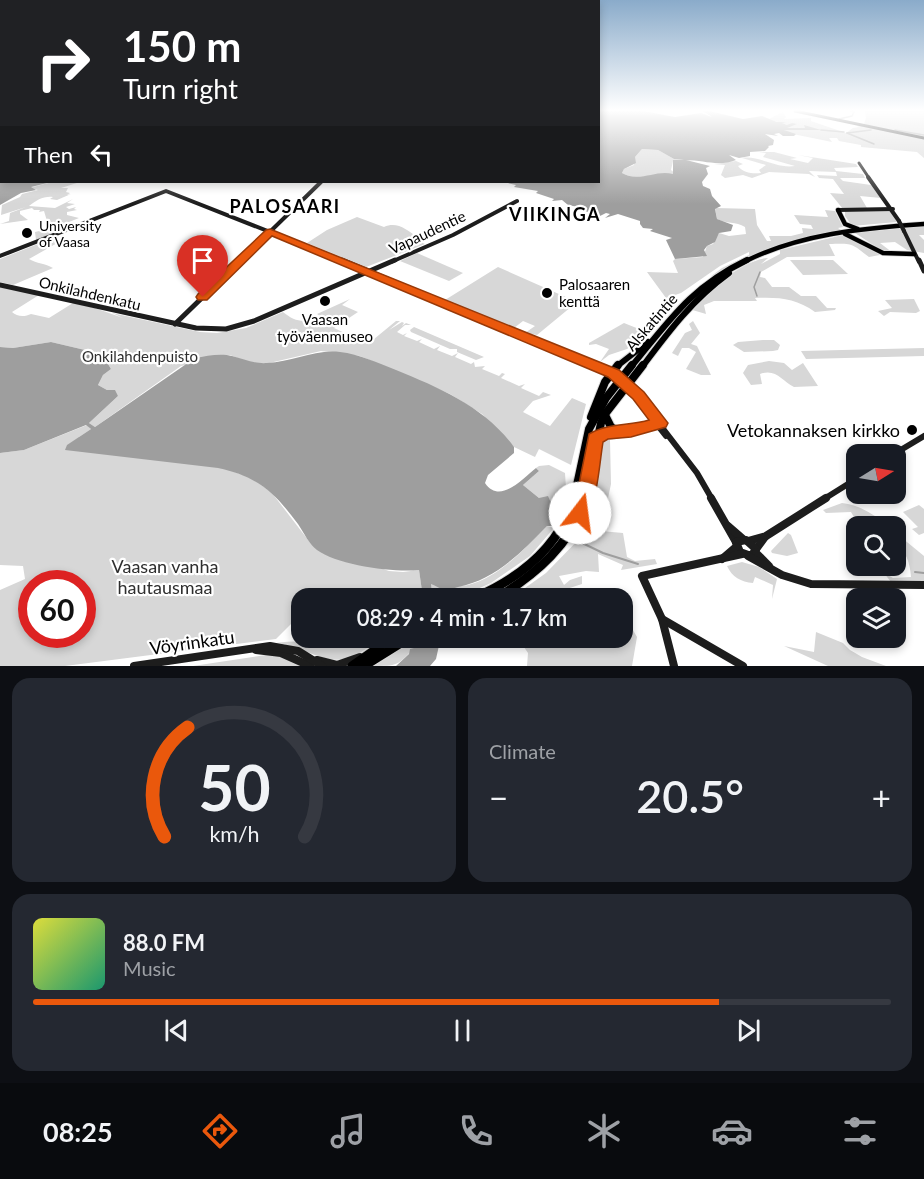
<!DOCTYPE html>
<meta charset="utf-8">
<style>
body{margin:0;font-family:Lato,sans-serif;background:#242831;color:#f1f3f6;height:100vh;display:flex;flex-direction:column;font-size:22px;white-space:nowrap}
*{box-sizing:border-box;margin:0}
p{font-size:20px;color:#9ea1a6}
.icon{flex:none;width:33px;height:33px;fill:none;stroke:currentColor;stroke-width:2;stroke-linecap:round;stroke-linejoin:round}
.map{position:relative;height:666px;overflow:hidden}
.panel{display:flex;flex-direction:column;gap:12px;padding:12px;background:#0d0f14;flex:1}
.panel>*{flex:none}
.hud{position:absolute;left:0px;top:0px;width:600px;height:183px;box-shadow:0 3px 9px #0003;background:#202124;color:#fff;overflow:hidden}
.needle{width:39px;rotate:79deg}
.tools{position:absolute;left:846px;top:444px;display:grid;gap:12px}
.tools a{display:grid;place-items:center;width:60px;height:60px;border-radius:12px;background:#171b24;box-shadow:0 3px 9px #0003;font-size:30px}
.speed{position:absolute;left:18px;top:570px;display:flex;gap:12px;font-size:30px;font-weight:700;text-align:center}
.speed>*{display:grid;place-content:center;width:78px;height:78px;border-radius:50%;background:#171b24;box-shadow:0 3px 9px #0003;line-height:1}
.speed .limit{border:9px solid #d22;background:#fff;color:#111}
.pin{position:absolute;display:grid;place-items:center;width:51px;height:51px;color:#fff;margin:-62px -26px;border-radius:50% 50% 50% 0;rotate:-45deg;box-shadow:0 0 6px #0007}
.pin .icon{rotate:45deg}
.me{position:absolute;width:66px;margin:-33px;rotate:15deg;stroke-linejoin:round;filter:drop-shadow(0 0 4px #0008)}
.turn{display:flex;align-items:center;gap:21px;height:126px;padding:0 24px;font-size:27px}
.turn .icon{width:78px;height:78px;stroke-width:2.5}
.turn b{display:block;font-size:42px;line-height:51px}
.then{display:flex;align-items:center;height:57px;padding:0 24px;background:#0003;gap:12px;font-size:22px}
.big{font-size:45px;font-weight:600;line-height:1.1}
.panel .widget{flex:1;display:flex;flex-direction:column;justify-content:center;gap:9px;min-width:0;padding:0 21px;border-radius:18px;background:#242831}
.panel .dial{align-items:center;gap:0}
.dial svg{height:156px;overflow:visible;fill:none;stroke:#363941;stroke-width:7;stroke-linecap:round;text-anchor:middle}
.dial text{fill:#f1f3f6;stroke:none}
.song{display:flex;align-items:center;gap:18px}
.cover{width:72px;height:72px;border-radius:9px;background:linear-gradient(135deg,hsl(60 70% 55%),hsl(160 70% 35%))}
.played{height:6px;border-radius:3px;background:linear-gradient(90deg,#ea580c 80%,#363941 80%)}
.keys{display:flex;justify-content:space-around;direction:ltr}
.heat{display:flex;justify-content:space-between;align-items:center;font-size:33px;direction:ltr}
.panel .tiles{flex:1;display:grid;gap:12px;grid-template-columns:1fr 1fr}
.widget:last-child{grid-column:span 2}
.trip{position:absolute;left:291px;top:588px;width:342px;height:60px;border-radius:18px;background:#171b24;box-shadow:0 3px 9px #0003;font-weight:600;line-height:60px;text-align:center}
.tab-bar{display:flex;height:96px;justify-content:space-around;align-items:center;background:#090b0e;color:#9ea1a6}
.tab-bar .icon{width:42px;height:42px}
.tab-bar .on{color:#ea580c}
.tab-bar b{font-size:27px;color:#f1f3f6}
.map>svg:first-child{display:block}
.green{fill:#d7d7d7;fill-rule:evenodd}
.water{fill:#9e9e9e;fill-rule:evenodd}
.lines{fill:none;stroke-linecap:round;stroke-linejoin:round}
.stream-far1{stroke:#9e9e9e;stroke-width:1.5}
.stream{stroke:#9e9e9e;stroke-width:2}
.primary-far3-casing{stroke:#dbdbdb;stroke-width:6}
.primary-far2-casing{stroke:#dbdbdb;stroke-width:8}
.primary-far1-casing{stroke:#dbdbdb;stroke-width:10}
.primary-casing{stroke:#dbdbdb;stroke-width:11}
.secondary-far4{stroke:#1d1d1d;stroke-width:3}
.secondary-far3{stroke:#1d1d1d;stroke-width:4}
.secondary-far2{stroke:#1d1d1d;stroke-width:5}
.secondary-far1{stroke:#1d1d1d;stroke-width:6}
.secondary{stroke:#1d1d1d;stroke-width:8}
.primary-far3{stroke:#000;stroke-width:4.5}
.primary-far2{stroke:#000;stroke-width:6}
.primary-far1{stroke:#000;stroke-width:8}
.primary{stroke:#000;stroke-width:9}
.secondary-bridge-far1{stroke:#1d1d1d;stroke-width:4}
.secondary-bridge{stroke:#1d1d1d;stroke-width:6}
.route{fill:#ea580c;stroke:#983908;stroke-width:1.5}
.poi-dot{fill:#000;stroke:#fff;stroke-width:2}
.labels{text-anchor:middle;dominant-baseline:central;stroke-width:4.5;stroke-linejoin:round;paint-order:stroke}
.far-poi-label{font-size:14px;fill:#000;stroke:#fff;text-anchor:start}
.street-label{font-size:15px;fill:#000;stroke:#fff}
.poi-label{font-size:15px;fill:#000;stroke:#fff;text-anchor:start}
.park-label{font-size:15px;fill:#2e2e2e;stroke:#fff}
.far-district-label{font-size:18px;font-weight:bold;letter-spacing:1.5px;fill:#000;stroke:#fff}
.near-poi-label{font-size:18px;fill:#000;stroke:#fff;text-anchor:end}
.near-park-label{font-size:18px;fill:#2e2e2e;stroke:#fff}
.near-street-label{font-size:18px;fill:#000;stroke:#fff}
</style>
<div class="map">
<svg width="924" height="666" viewBox="0 0 924 666">
<rect width="100%" height="100%" fill="#fff"/>
<g class="green">
<path d="M865 111H924V158L917 152 861 147V145L839 141 837 138H829L832 142 788 133 784 130 797 128H787V125L769 119 783 112 786 117 784 119 811 118V121L846 133 853 128 859 127 856 125 880 128 864 124 866 118Z"/>
<path d="M642 149 658 150 674 159 692 161H673L671 170 675 173 673 174C655 173 638 182 622 173L624 169 634 165 635 157Z"/>
<path d="M759 152H774L797 158 790 159 808 163 813 158 798 155 856 164 858 167 834 168 836 171 863 174 865 178H840L843 181 871 185 881 198 860 196 867 208 843 209 830 193 844 194 833 179 819 178 817 175 837 176 836 172 809 171 815 177 809 174 769 172 752 178 743 175 725 178 721 175 725 165 714 164 736 161 743 164 738 166C743 173 753 174 761 173L759 170 766 165 742 158C759 155 776 169 795 166L763 157 766 153Z"/>
<path d="M52 182H80L61 188H68L66 192 70 193 67 195 71 194 57 200 50 199 53 197C43 196 37 200 29 206L55 208 73 199 67 203 75 204 66 207 69 209 76 207 74 209 77 210 67 212V215L79 218 69 222 74 224 89 219 36 240 35 232 52 228 51 225 45 223 47 221 44 211 39 212 40 210H34L32 208 20 211V214L28 220 0 224 9 221 10 213 26 207 1 215 2 205 20 197 22 194 38 190 30 188Z"/>
<path d="M715 208 755 209 757 225 767 241H771L769 236H791L803 233 802 228 813 229 811 225 800 224 794 215 828 217 825 210 835 211 843 227 838 228 841 230 816 235 748 257 710 277 722 268 749 255V252L720 266 681 293 666 298 647 272 678 273 673 261 675 259 703 257 707 246 713 244 719 233 729 236 746 234 745 227C736 221 726 224 717 219Z"/>
<path d="M887 210 892 212 897 222 852 226 845 216V211Z"/>
<path d="M357 217 384 227C397 221 407 230 417 237L414 239 425 244 366 267 307 243 327 230Z"/>
<path d="M924 226V235H919L924 240V253L907 250 895 242 880 243 893 253 884 252 855 233Z"/>
<path d="M843 235 849 236 880 255 869 257C852 244 854 243 829 244L835 256 787 257 761 272 760 277 765 278 772 287H789L801 296H816L827 308H836L835 310 815 312C796 298 778 297 755 298L757 301H714L704 305 706 314 689 309C707 292 743 259 768 258L761 264 780 254V250Z"/>
<path d="M48 240 59 242 29 259C37 264 45 263 53 268L13 285 0 282V259Z"/>
<path d="M417 253 463 273 449 281 400 261Z"/>
<path d="M790 260H833L848 274 803 275Z"/>
<path d="M498 267 577 302 537 335 525 333 535 326 523 321 514 328 445 300Z"/>
<path d="M0 287 39 295 12 312C17 317 25 317 31 314L49 318 73 303 95 308 123 318 112 313 200 332 217 333 246 328 283 312C295 322 306 324 320 316L317 314 350 299 342 305 358 312 334 328 368 344 396 321H400L389 330 402 322 404 323 402 326 406 323 411 325H405L397 332 403 335 407 333 404 336 417 341 422 339 419 342 434 349 440 346 437 350 452 356 458 353 455 357 471 364 474 362 475 367 485 366 482 369 499 376 502 373 505 374 501 378 519 386 525 384 521 388 539 396 543 392 551 395 533 401 523 412 550 426 572 398 586 404 571 465 539 449 535 457 514 447 482 414 450 394 360 356 321 351 265 364 245 361 230 355 181 366 95 427 89 423 118 396 98 385 103 375 111 369 102 354 51 342 13 348 0 347Z"/>
<path d="M914 299 920 311 916 313 890 312 884 316 878 311 892 308 885 300Z"/>
<path d="M693 321 700 333 691 344 697 346 711 375H701L686 369 696 352 689 348H682L678 356 672 353 685 333 692 330 689 324Z"/>
<path d="M624 323 639 329 638 331 642 329 648 332 627 349 609 355 600 362 609 349 596 344 589 345V343Z"/>
<path d="M414 327 484 357 476 360 457 352V349H450L411 332 410 330Z"/>
<path d="M763 340H774L780 345 778 350 773 351 744 352 733 345 738 342Z"/>
<path d="M924 348V356L806 359 801 351Z"/>
<path d="M769 361 784 363 792 370 803 363 818 386 794 387C782 381 776 368 760 374L762 384 751 385 743 373 748 365Z"/>
<path d="M87 425 91 429 79 437 230 470 253 479 272 493 312 545 389 571 403 572 419 570 423 598H302L301 617 300 615 276 639 65 666H0V590L25 579 23 566 0 565V453L24 450ZM32 584H82V634H32Z"/>
<path d="M620 435 627 437 610 440 611 484 601 531 623 533 627 557 635 561 655 559 657 564 621 570 623 565 598 554 599 572 586 571 559 576 564 585 570 580 582 576V584L551 594 511 598 546 573 584 534 581 529 594 493 603 439 607 436Z"/>
<path d="M549 465 565 473 566 488 555 525 550 522 539 498 523 485 539 471 536 468 539 466Z"/>
<path d="M842 503C860 505 875 515 888 526H877L871 521 867 520 869 526H859L851 512 826 513 823 510Z"/>
<path d="M919 505 924 509V533L919 535 912 529 918 527 903 512Z"/>
<path d="M547 526 554 528 530 556 491 583 457 598H428L432 596 430 583C442 584 457 588 468 585 500 577 525 548 547 526Z"/>
<path d="M788 533 791 535 798 553 787 556 772 553 771 551Z"/>
<path d="M896 533 924 556V581L891 582 884 573 893 578 911 577C910 562 906 552 896 543Z"/>
<path d="M742 562 759 567 777 579 772 599 773 585 755 577 753 583C741 582 732 577 727 566Z"/>
<path d="M623 613 637 637 632 666H527L528 653 518 638H622Z"/>
<path d="M816 632 843 643 850 650 862 657 886 666H828L784 646 814 652Z"/>
<path d="M351 638H382C372 644 361 654 350 658 325 666 301 645 276 643 292 640 306 643 321 640L322 643Z"/>
<path d="M413 638H419L422 645 416 646C397 666 399 666 370 666Z"/>
<path d="M266 655H277L305 666H193Z"/>
</g>
<g class="water">
<path d="M599 111H643L675 117 701 113 712 117 703 111H709L743 119 762 116 777 122H787L782 123 787 125 792 123 797 124 787 128H805L804 125 821 130H784L796 134 794 136H783L779 133 774 134 778 136 765 134 774 140 773 145 768 146 769 147 765 151 750 152V156L739 158 729 155 736 160C718 167 704 160 686 160L710 166 706 168 708 174 702 182 703 186 710 189 712 196 721 206 715 209 717 219 733 225 731 231 719 233 715 242 707 246 704 250 707 256 675 259 666 240 672 238 650 231 653 229 643 228 640 224V221L618 214 605 218 610 214 606 213 598 217 594 216 596 214 577 209 578 207 568 205 562 200 552 201 554 199 536 193 538 191 514 187 516 185 503 182H598ZM642 149 658 150 674 159 684 160H673V174C656 169 640 183 622 173L624 169 636 163 635 157Z"/>
<path d="M0 125 2 182H51L31 187 36 190 21 193 0 205Z"/>
<path d="M51 342 102 354 111 369 103 375 98 385 107 390H115L118 396 89 423 95 427 195 358C207 356 220 353 232 356 244 359 255 364 267 363 292 362 315 349 340 352 359 354 378 363 396 370 440 388 485 407 514 447V453L488 475 485 483C500 505 522 479 536 468L539 471 523 485 539 498 548 496 554 510 549 519 554 526H547C522 552 495 580 458 587 454 588 448 590 444 590 440 589 435 585 431 584L432 596 423 598 419 570C395 573 337 565 317 550 309 544 304 533 298 524 275 493 257 476 218 468L65 450 67 445 91 429 86 425 24 450 0 453V347L13 348Z"/>
<path d="M436 639 440 641 436 659 430 666H396L409 654 410 649 429 644V641Z"/>
</g>
<g class="lines">
<g class="stream-far1">
<path d="M839 119 852 116 854 112 851 111"/>
<path d="M821 130 844 132"/>
<path d="M895 130 924 135"/>
<path d="M847 133 874 144"/>
<path d="M847 133 871 130"/>
<path d="M757 296 754 287 760 272"/>
</g>
<g class="stream">
<path d="M578 541 603 553 638 564"/>
<path d="M915 572 924 573"/>
</g>
<g class="primary-far3-casing">
<g id="primary-far3">
<path d="M838 210 845 224 858 229"/>
<path d="M845 234 883 253 914 254"/>
<path d="M744 262C799 234 863 228 924 224"/>
</g>
</g>
<g class="primary-far2-casing">
<g id="primary-far2">
<path d="M616 367 648 342"/>
<path d="M631 367C669 321 691 287 747 260"/>
<path d="M642 367C669 331 692 300 729 273"/>
</g>
</g>
<g class="primary-far1-casing">
<g id="primary-far1">
<path d="M605 415 611 427 619 432"/>
<path d="M591 417 605 382 618 365"/>
<path d="M596 438 604 433 631 431 660 423"/>
<path d="M574 499 589 429 606 398 632 365"/>
<path d="M585 499 601 423 605 414 643 365"/>
</g>
</g>
<g class="primary-casing">
<g id="primary">
<path d="M474 598C520 578 559 548 574 498"/>
<path d="M497 598C536 574 572 544 585 498"/>
<path d="M352 666 392 638"/>
<path d="M364 666 409 638"/>
</g>
</g>
<g class="secondary-far4">
<path d="M795 111 924 138"/>
<path d="M859 163 869 178"/>
</g>
<g class="secondary-far3">
<path d="M868 177 899 221"/>
<path d="M838 210 893 209"/>
<path d="M904 231 919 262"/>
<path d="M0 256 166 191 346 262"/>
<path d="M239 262 321 182"/>
<path d="M391 262 453 235 517 201"/>
</g>
<g class="secondary-far2">
<path d="M342 260 598 367"/>
<path d="M919 260 924 271"/>
<path d="M0 285 196 328 226 329 254 321 395 260"/>
<path d="M175 324 241 260"/>
</g>
<g class="secondary-far1">
<path d="M595 365 613 373"/>
<path d="M634 391 697 473 712 499"/>
<path d="M633 394 666 436"/>
<path d="M894 454 924 436"/>
<path d="M824 499 856 479"/>
</g>
<g class="secondary">
<path d="M711 498 736 542"/>
<path d="M728 526 743 539"/>
<path d="M748 541 766 536 826 498"/>
<path d="M736 542 740 552 751 556 765 537"/>
<path d="M736 542 746 540 756 549"/>
<path d="M756 553 769 566"/>
<path d="M748 556 782 575 811 584 924 585"/>
<path d="M722 559 736 547"/>
<path d="M662 619 743 666"/>
<path d="M256 650 281 653 310 666"/>
<path d="M317 660 337 665 360 657"/>
<path d="M134 666 270 646 298 651 322 666"/>
<path d="M674 666 662 619 642 576 742 554"/>
</g>
<use href="#primary-far3" class="primary-far3"/>
<use href="#primary-far2" class="primary-far2"/>
<use href="#primary-far1" class="primary-far1"/>
<use href="#primary" class="primary"/>
<path class="secondary-bridge-far1" d="M899 221 904 231"/>
<path class="secondary-bridge" d="M612 376 632 393"/>
</g>
<linearGradient id="sky" x2="0" y2="1"><stop stop-color="#8aabca"/><stop offset="0.54" stop-color="#fff"/><stop offset="1" stop-color="#fff" stop-opacity="0"/></linearGradient>
<rect width="924" height="204" fill="url(#sky)"/>
<path class="route" d="M270 229 619 370 644 392 668 423 666 427 631 437 608 439 603 442C599 467 598 495 587 518L580 520 573 518 571 513 577 494 589 434C607 423 629 426 649 420L633 399 608 377 272 236 207 300H198L196 297 198 294 266 230Z"/>
<g class="poi-dot">
<circle cx="27" cy="233" r="6"/>
<circle cx="547" cy="293" r="6"/>
<circle cx="325" cy="301" r="6"/>
<circle cx="912" cy="430" r="6"/>
</g>
<g class="labels">
<g class="far-poi-label">
<text x="39" y="225">University<tspan x="39" dy="16">of Vaasa</tspan></text>
</g>
<g class="street-label">
<text transform="translate(427 232) rotate(-25)">Vapaudentie</text>
<text transform="translate(90 293) rotate(13)">Onkilahdenkatu</text>
<text transform="translate(651 322) rotate(-49)">Alskatintie</text>
</g>
<g class="poi-label">
<text x="559" y="284">Palosaaren<tspan x="559" dy="17">kenttä</tspan></text>
<text x="325" y="319" text-anchor="middle">Vaasan<tspan x="325" dy="17">työväenmuseo</tspan></text>
</g>
<g class="park-label">
<text x="140" y="356">Onkilahdenpuisto</text>
</g>
<g class="far-district-label">
<text x="285" y="206">PALOSAARI</text>
<text x="555" y="214">VIIKINGA</text>
</g>
<g class="near-poi-label">
<text x="900" y="430">Vetokannaksen kirkko</text>
</g>
<g class="near-park-label">
<text x="165" y="566">Vaasan vanha<tspan x="165" dy="21">hautausmaa</tspan></text>
</g>
<g class="near-street-label">
<text transform="translate(192 642) rotate(-8)">Vöyrinkatu</text>
</g>
</g>
</svg>
<div class="tools">
<a><svg class="needle" viewBox="-14 -14 28 28"><path d="M0-13l5 13h-10z" fill="#e53935"/><path d="M0 13l5-13h-10z" fill="#9ea1a6"/></svg></a>
<a><svg class="icon" aria-label="search" viewBox="0 0 24 24"><circle cx="10" cy="10" r="6"/><path d="M15 15l6 6"/></svg></a>
<a><svg class="icon" aria-label="layers" viewBox="0 0 24 24"><path d="M12 4l9 5-9 5-9-5zM3 14l9 5 9-5"/></svg></a>
</div>
<div class="speed"><div class="limit">60</div></div>
<div class="pin" style="left:203px;top:297px;background:#d93025"><svg class="icon" aria-label="arrive" viewBox="0 0 24 24"><path d="M6 21V4h12l-3 4 3 4H6"/></svg></div>
<svg class="me" style="left:580px;top:513px" viewBox="-20 -20 40 40"><circle r="19" fill="#fff"/><path d="M0-13L10 11 0 6-10 11z" fill="#ea580c"/></svg>
<div class="trip">08:29 · 4 min · 1.7 km</div>
<div class="hud">
<div class="turn"><svg class="icon" aria-label="right" viewBox="0 0 24 24"><path d="M7 20v-9h11M14 6l5 5-5 5"/></svg><div><b>150 m</b>Turn right</div></div>
<div class="then">Then<svg class="icon" aria-label="left" viewBox="0 0 24 24"><path d="M17 20v-9H6M10 6l-5 5 5 5"/></svg></div>
</div>
</div>
<section class="panel">
<div class="tiles">
<div class="widget dial"><svg viewBox="0 0 100 80">
<path d="M14 69A42 42 0 1 1 86 69"/>
<path d="M14 69A42 42 0 0 1 26 13" stroke="#ea580c"/>
<text x="50" y="56" font-size="32" font-weight="700">50</text>
<text x="50" y="72" font-size="11">km/h</text>
</svg></div>
<div class="widget"><p>Climate</p>
<div class="heat"><a>−</a><b class="big">20.5°</b><a>+</a></div>
</div>
<div class="widget">
<div class="song"><i class="cover"></i><div><b>88.0 FM</b><p>Music</p></div></div>
<div class="played"></div>
<div class="keys"><svg class="icon" aria-label="previous" viewBox="0 0 24 24"><path d="M18 5L8 12l10 7zM5 5v14"/></svg><svg class="icon" aria-label="pause" viewBox="0 0 24 24"><path d="M8 5v14M16 5v14"/></svg><svg class="icon" aria-label="next" viewBox="0 0 24 24"><path d="M6 5l10 7-10 7zM19 5v14"/></svg></div>
</div>
</div>
</section>
<nav class="tab-bar">
<b>08:25</b>
<svg class="icon on" aria-label="directions" viewBox="0 0 24 24"><path d="M12 3l9 9-9 9-9-9zM9 14v-3h6M13 9l2 2-2 2"/></svg>
<svg class="icon" aria-label="music" viewBox="0 0 24 24"><path d="M9 18V5l10-2v13"/><circle cx="6" cy="18" r="3"/><circle cx="16" cy="16" r="3"/></svg>
<svg class="icon" aria-label="phone" viewBox="0 0 24 24"><path d="M5 4h4l2 5-3 2q2 4 5 5l2-3 5 2v4C11 20 4 13 5 4z"/></svg>
<svg class="icon" aria-label="climate" viewBox="0 0 24 24"><path d="M12 3v18M4 7l16 10M4 17L20 7"/></svg>
<svg class="icon" aria-label="car" viewBox="0 0 24 24"><path d="M5 17H2v-5l4-1 3-4h7l3 4 3 1v5h-3M9 17h6M6 11h13"/><circle cx="7" cy="17" r="2"/><circle cx="17" cy="17" r="2"/></svg>
<svg class="icon" aria-label="filters" viewBox="0 0 24 24"><path d="M4 7h16M4 17h16"/><circle cx="9" cy="7" r="2"/><circle cx="15" cy="17" r="2"/></svg>
</nav>
